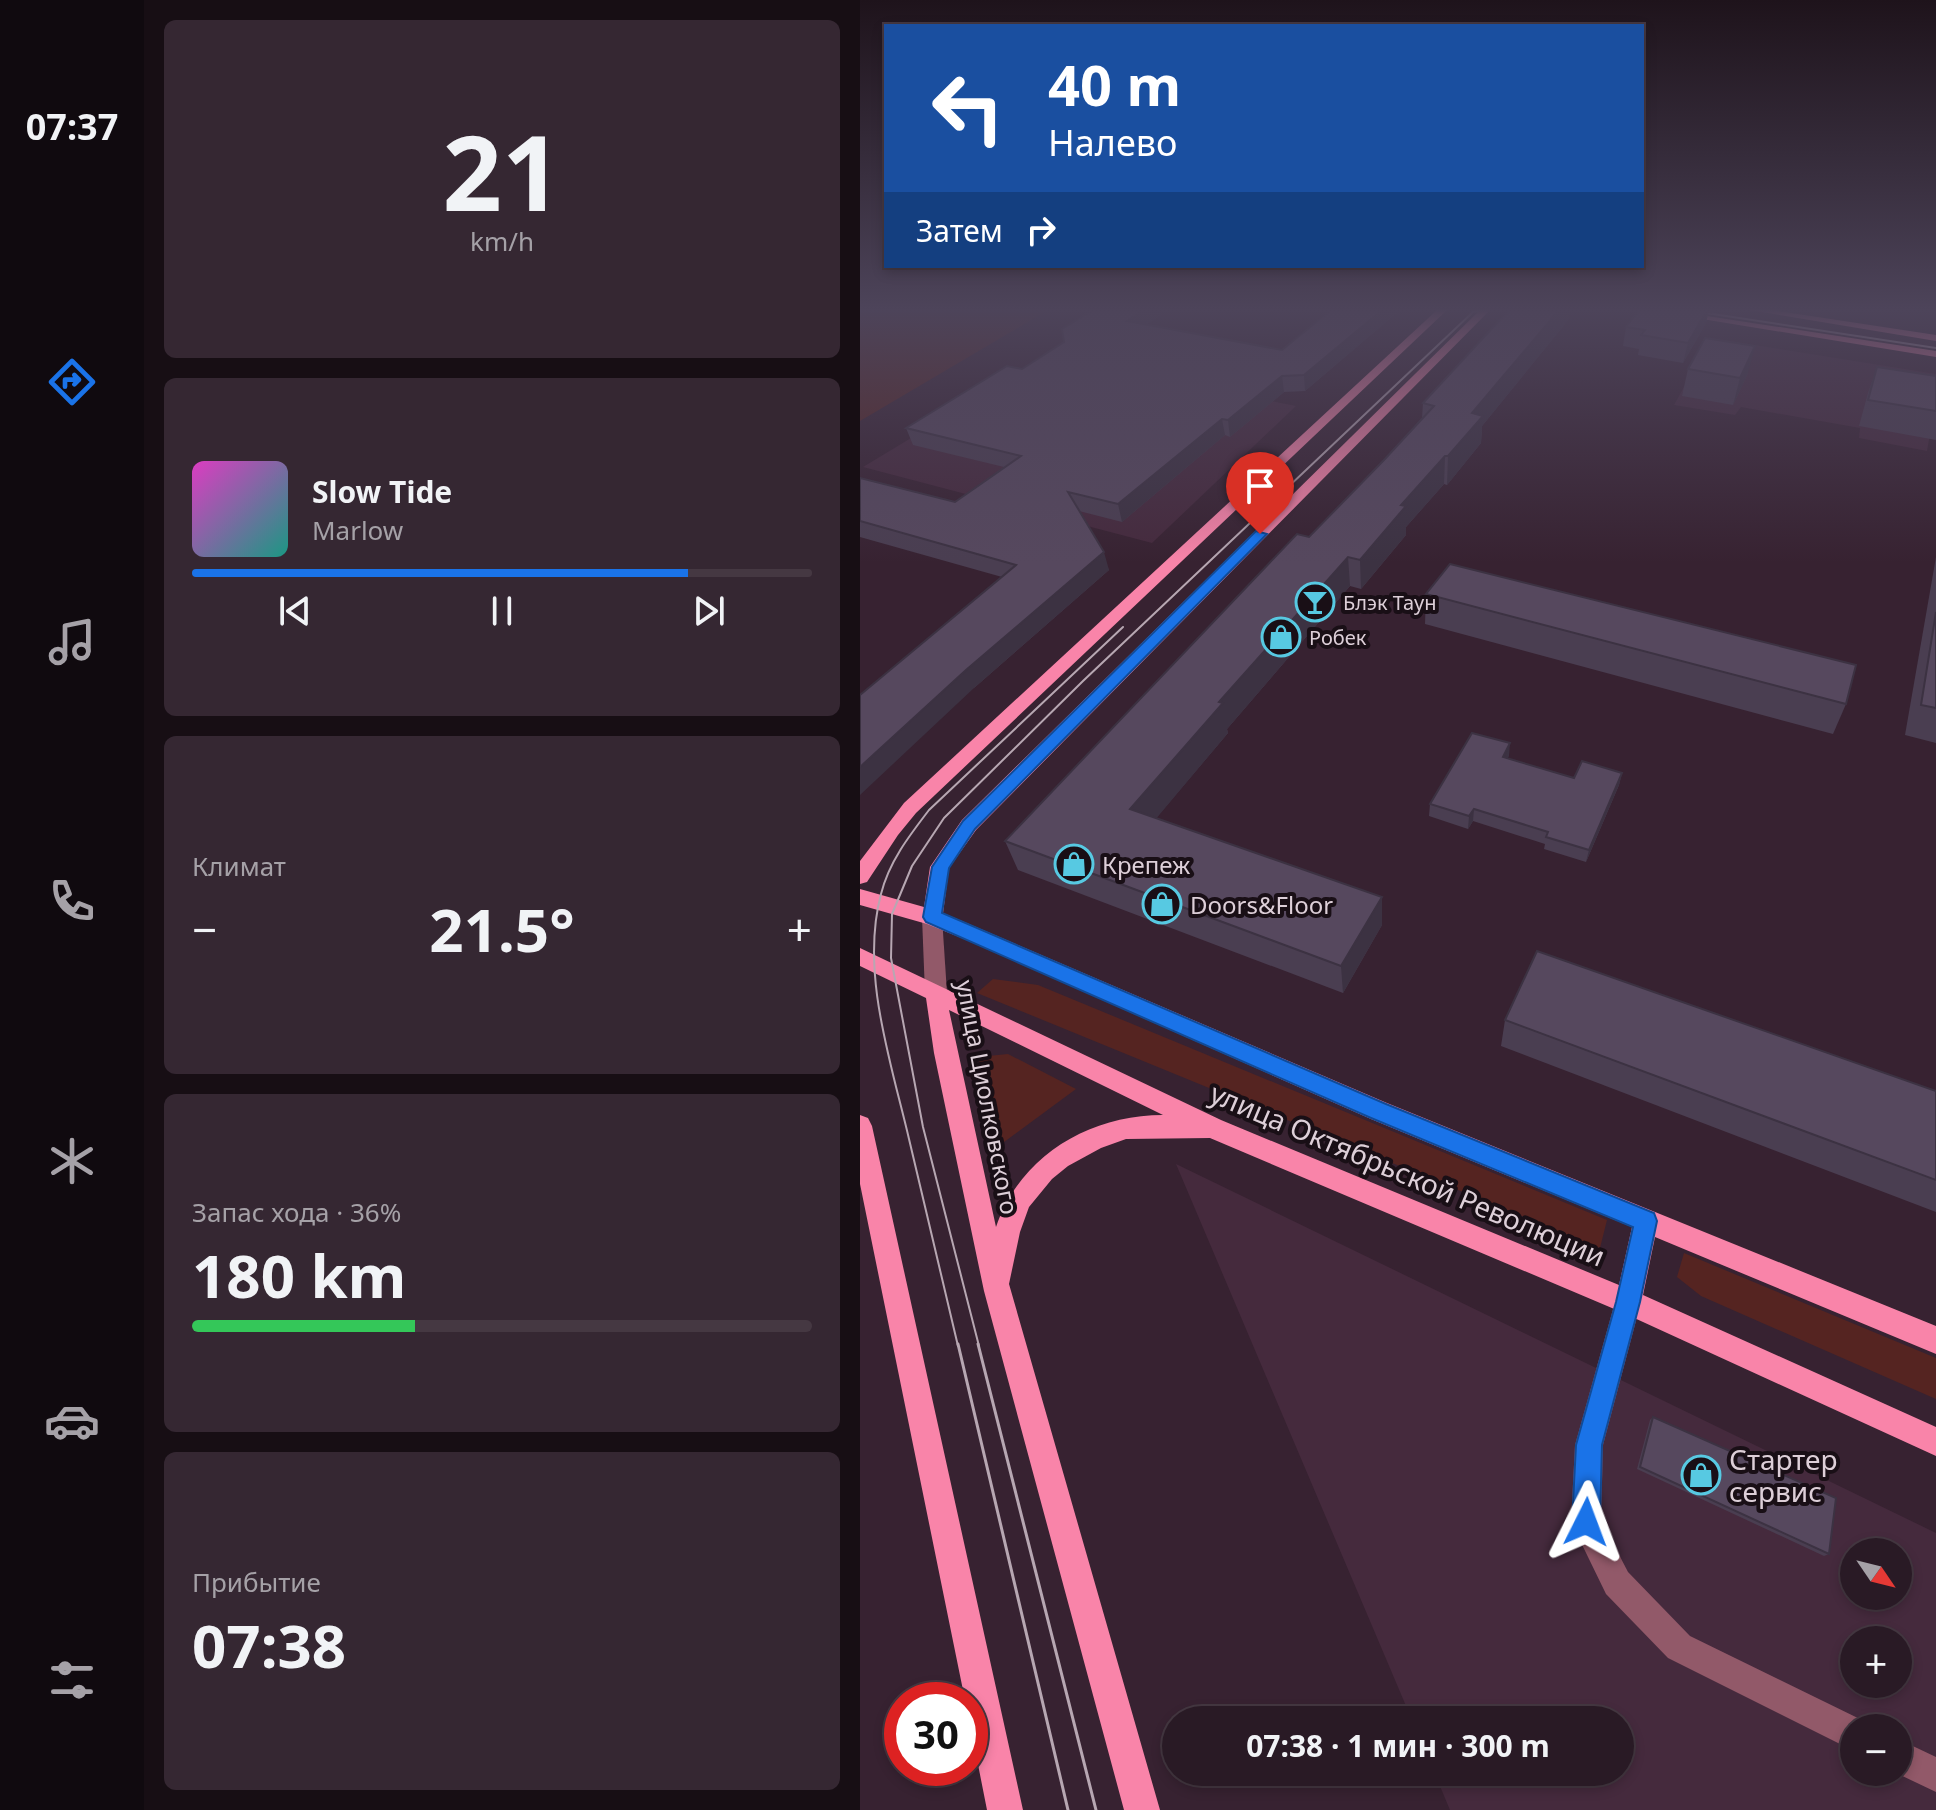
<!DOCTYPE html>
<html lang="ru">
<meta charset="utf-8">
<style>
body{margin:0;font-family:"Noto Sans",sans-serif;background:#352732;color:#f1f3f6;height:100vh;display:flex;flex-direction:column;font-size:30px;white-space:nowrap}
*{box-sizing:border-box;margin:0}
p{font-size:26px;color:#a5a1a7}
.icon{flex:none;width:44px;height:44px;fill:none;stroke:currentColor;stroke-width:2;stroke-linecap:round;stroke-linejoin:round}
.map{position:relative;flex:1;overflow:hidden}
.sheet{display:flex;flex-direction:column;gap:20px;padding:20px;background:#170e14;width:716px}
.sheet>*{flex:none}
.hud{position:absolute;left:24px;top:24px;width:760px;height:244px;border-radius:0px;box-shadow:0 4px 12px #0003,0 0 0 2px #453842;background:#1a4fa0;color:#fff;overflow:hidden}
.needle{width:52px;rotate:125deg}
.buttons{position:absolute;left:980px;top:1538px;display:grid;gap:16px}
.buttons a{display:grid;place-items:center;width:72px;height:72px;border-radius:50%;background:#291a25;box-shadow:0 4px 12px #0003,0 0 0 2px #453842;font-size:40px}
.speed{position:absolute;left:24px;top:1682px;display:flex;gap:16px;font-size:40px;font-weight:700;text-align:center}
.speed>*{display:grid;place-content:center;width:104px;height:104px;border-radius:50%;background:#291a25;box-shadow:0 4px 12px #0003,0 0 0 2px #453842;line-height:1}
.speed .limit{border:12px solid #d22;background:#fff;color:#111}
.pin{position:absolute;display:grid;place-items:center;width:68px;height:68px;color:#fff;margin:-82px -34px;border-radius:50% 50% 50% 0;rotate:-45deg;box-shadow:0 0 8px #0007}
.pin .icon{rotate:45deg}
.me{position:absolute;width:88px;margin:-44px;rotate:3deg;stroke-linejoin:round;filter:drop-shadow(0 0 6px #0008)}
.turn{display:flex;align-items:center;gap:28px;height:168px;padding:0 32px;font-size:36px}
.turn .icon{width:104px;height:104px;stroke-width:2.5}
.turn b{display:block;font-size:56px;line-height:68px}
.then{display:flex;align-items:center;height:76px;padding:0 32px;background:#0003;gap:16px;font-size:30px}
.big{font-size:60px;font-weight:700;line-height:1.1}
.sheet .widget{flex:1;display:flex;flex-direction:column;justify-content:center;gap:12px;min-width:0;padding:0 28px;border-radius:12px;background:#352732}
.sheet .dial{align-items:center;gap:0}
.dial b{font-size:104px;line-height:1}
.song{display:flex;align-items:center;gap:24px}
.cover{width:96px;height:96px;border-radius:12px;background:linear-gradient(135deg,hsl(310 70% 55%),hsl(170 70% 35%))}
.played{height:8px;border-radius:4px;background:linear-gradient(90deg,#1a73e8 80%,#453842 80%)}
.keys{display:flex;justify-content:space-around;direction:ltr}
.heat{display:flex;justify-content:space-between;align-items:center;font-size:44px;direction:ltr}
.charge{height:12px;border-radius:6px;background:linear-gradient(90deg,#34c759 36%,#453842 0)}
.trip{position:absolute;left:302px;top:1706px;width:472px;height:80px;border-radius:40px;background:#291a25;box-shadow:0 4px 12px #0003,0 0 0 2px #453842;font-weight:700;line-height:80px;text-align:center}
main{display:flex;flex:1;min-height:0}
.menu{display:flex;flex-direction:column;width:144px;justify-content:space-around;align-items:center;background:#100a0f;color:#a5a1a7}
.menu .icon{width:56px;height:56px}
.menu .current{color:#1a73e8}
.menu b{font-size:36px;color:#f1f3f6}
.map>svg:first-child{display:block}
.built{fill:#452a3d;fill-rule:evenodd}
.green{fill:#552421}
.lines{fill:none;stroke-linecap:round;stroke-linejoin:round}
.minor{fill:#925969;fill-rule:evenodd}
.major{fill:#f984a9;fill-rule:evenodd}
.tram-far1{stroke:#b7a7b2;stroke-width:2}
.tram{stroke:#b7a7b2;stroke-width:3}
.wall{fill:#4a3e51}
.shaded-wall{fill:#3c3242}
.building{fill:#56485e;stroke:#3c3242;stroke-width:2}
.route{fill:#1a73e8;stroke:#114b97;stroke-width:2}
.labels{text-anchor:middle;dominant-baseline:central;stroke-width:8;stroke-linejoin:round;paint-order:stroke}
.far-poi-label{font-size:20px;fill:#ddcfd8;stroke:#190f16;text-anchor:start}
.poi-label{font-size:24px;fill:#ddcfd8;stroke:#190f16;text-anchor:start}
.street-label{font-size:24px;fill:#ddcfd8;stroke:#190f16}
.near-street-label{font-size:28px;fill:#ddcfd8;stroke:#190f16}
.near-poi-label{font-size:28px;fill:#ddcfd8;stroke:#190f16;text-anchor:start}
</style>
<main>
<nav class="menu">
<b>07:37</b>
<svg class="icon current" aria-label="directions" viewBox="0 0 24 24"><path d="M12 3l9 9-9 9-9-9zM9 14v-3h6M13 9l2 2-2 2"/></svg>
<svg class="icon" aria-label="music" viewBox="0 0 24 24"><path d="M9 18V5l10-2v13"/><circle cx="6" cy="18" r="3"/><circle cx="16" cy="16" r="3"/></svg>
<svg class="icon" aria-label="phone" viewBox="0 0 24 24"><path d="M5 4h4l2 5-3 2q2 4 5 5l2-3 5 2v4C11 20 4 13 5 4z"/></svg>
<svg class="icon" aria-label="climate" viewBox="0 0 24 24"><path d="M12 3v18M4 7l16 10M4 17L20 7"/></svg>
<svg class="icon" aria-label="car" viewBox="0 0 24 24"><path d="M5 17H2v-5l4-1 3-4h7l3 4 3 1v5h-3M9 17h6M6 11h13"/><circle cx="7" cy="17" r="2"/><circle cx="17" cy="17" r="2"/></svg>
<svg class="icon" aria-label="filters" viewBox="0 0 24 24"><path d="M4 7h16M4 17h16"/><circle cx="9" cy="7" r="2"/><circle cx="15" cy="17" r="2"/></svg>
</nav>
<section class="sheet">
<div class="widget dial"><b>21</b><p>km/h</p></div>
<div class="widget">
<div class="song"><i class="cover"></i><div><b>Slow Tide</b><p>Marlow</p></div></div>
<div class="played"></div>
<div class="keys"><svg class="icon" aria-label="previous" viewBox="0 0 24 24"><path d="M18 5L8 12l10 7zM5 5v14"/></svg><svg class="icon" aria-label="pause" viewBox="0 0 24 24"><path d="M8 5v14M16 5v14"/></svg><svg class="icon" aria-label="next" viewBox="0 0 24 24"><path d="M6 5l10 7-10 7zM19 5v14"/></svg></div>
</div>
<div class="widget"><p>Климат</p>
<div class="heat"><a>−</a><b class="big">21.5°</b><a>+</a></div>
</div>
<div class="widget"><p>Запас хода · 36%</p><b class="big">180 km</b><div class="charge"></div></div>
<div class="widget"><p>Прибытие</p><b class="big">07:38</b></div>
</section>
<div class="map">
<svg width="1076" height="1810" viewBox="0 0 1076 1810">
<rect width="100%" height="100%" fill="#372231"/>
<g class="built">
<path d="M851 338 1076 374V400L1067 451 999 438 1000 428 881 407 875 415 814 405Z"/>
<path d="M198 357 436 406 292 543 3 467 61 432Z"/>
<path d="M316 1164 1076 1533V1810H590L574 1772H760V1720H552ZM994 1552H1038V1596H994ZM994 1640H1038V1684H994ZM994 1728H1038V1772H994Z"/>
</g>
<g class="green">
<path d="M0 310H188L0 421Z"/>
<path d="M133 979 178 985 747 1220 740 1248 117 993Z"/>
<path d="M148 1054 216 1089 140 1145 118 1057Z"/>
<path d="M824 1253 1076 1358V1399L841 1296 817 1277Z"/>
</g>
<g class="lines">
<g class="minor">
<path d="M72 909 79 911 82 917 87 993 84 999 76 1002 68 999 65 993 62 917 65 911Z"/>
<path d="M768 1289 777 1293 781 1302 743 1445 741 1520 768 1572 830 1636 1006 1722 1008 1728H994V1751L808 1658 746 1594 711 1522 715 1445 755 1302 759 1293Z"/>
<path d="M1038 1739 1076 1757V1792L1034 1772H1038Z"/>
</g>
<g class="major">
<path d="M577 310H587L56 813 38 835 7 882 0 884V861L44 803Z"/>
<path d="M620 310H630L116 830 89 868 83 913 527 1103 1076 1326V1354L795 1237 783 1295 1076 1427V1456L759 1311 350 1138 266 1139 241 1148 208 1166 192 1179 169 1207 160 1232 149 1284 300 1810H264L124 1291 74 1053 66 998 0 966V948L361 1120 759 1285 772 1227 511 1119 119 945 67 924 0 905V889L64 907 70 867 102 820ZM89 1010 303 1115C229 1115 160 1156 136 1227Z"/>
<path d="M787 310H808L1076 351V357Z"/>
<path d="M890 310H911L1076 335V341Z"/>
<path d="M0 1115 8 1118 12 1126 163 1810H127L110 1724V1700H105L0 1184Z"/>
</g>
<g class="tram-far1">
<path d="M827 310 1076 348"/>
<path d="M98 1346C82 1277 65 1208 49 1139 31 1062 0 972 21 894 29 862 49 836 69 810L263 627"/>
<path d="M119 1346 63 1127 31 958 32 914 52 866 84 818 223 681 613 312 621 310"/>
</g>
<g class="tram">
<path d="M98 1344 208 1810"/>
<path d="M118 1344 236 1810"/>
</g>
</g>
<g class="wall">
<path d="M233 310H300L301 315 287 324 422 350 471 310H540L445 391 424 392 370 437 365 435 262 522 219 511 249 570 114 688 142 577 0 537V478L95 502 144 467 53 445 46 428 162 369 204 342Z"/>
<path d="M774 310H854L852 314 848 313 846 323 823 363 778 355 779 349 763 346 766 327 777 312Z"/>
<path d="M709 319 622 426 621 443 587 485 584 484 546 527V535L501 589 490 586 367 729 368 733 296 818 522 925 483 993 158 870 145 841 449 537 524 460 562 418 563 403Z"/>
<path d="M1017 367 1076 376V440L999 426 1008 393Z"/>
<path d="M828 369 888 373 873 405 822 396Z"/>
<path d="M1076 557V743L1045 735Z"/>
<path d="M566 594 986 704 973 734 565 624Z"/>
<path d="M649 756 647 758 714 778 762 773 759 785 726 862 684 849 685 844 613 821 608 829 569 816 570 804Z"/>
<path d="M645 1020 1076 1091V1212L641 1046Z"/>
<path d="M793 1417 969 1554 964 1556 777 1469 790 1420Z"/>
</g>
<g class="shaded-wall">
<path d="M284 310H300L301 315 270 336 267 321Z"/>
<path d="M522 310H540L445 391 444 375Z"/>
<path d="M699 310H710L709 319 622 426 621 443 587 485 588 456 612 413Z"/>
<path d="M847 310H849L846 323 823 363 828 343Z"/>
<path d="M895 346 888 373 873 405 880 378Z"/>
<path d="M422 376 424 392 370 437 368 420Z"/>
<path d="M362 419 365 435 262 522 258 504Z"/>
<path d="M585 456 584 484 546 527V535L501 589 500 560 541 505Z"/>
<path d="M244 552 249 570 114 688 0 795V767L106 670Z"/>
<path d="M488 557 490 586 367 729 368 733 279 839 270 809 359 702Z"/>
<path d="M650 743 649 756 642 769 643 757Z"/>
<path d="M762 773 759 785 726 862 729 850Z"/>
<path d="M614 809 613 821 608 829 609 816Z"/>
<path d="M522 897V925L483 993 481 966Z"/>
</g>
<g class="building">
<path d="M233 310H284L267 321 422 350 471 310H522L444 375 422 376 368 420 362 419 258 504 208 492 244 552 106 670 0 767V695L156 565 0 521V478L95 502 161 456 46 428 147 366 162 369 204 342 202 329Z"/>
<path d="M649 310H699L612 413 623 416 588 456H585L541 505 546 506 500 560 488 557 359 702 363 703 270 809 522 897 481 966 145 841 437 534 449 537 524 460 574 406 563 403Z"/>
<path d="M779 310H847L828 343 781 335 785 330 766 327Z"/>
<path d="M845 338 895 346 880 378 828 369Z"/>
<path d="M1017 367 1076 376V411L1008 400Z"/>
<path d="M590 564 996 665 986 704 566 594Z"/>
<path d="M1076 612V708L1061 705Z"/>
<path d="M612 733 650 743 643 757 714 778 722 761 762 773 729 850 686 837 688 832 614 809 609 816 570 804Z"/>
<path d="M677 951 1076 1091V1180L645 1020Z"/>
<path d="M793 1417 976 1498 969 1554 780 1467Z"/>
</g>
<linearGradient id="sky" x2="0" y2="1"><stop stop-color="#1e131b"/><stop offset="0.55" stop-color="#4d445a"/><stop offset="1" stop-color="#4d445a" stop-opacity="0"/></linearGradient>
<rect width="1076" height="563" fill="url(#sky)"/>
<path class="route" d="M396 531 407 534 115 829 89 868 82 913 526 1104 794 1213 797 1221 780 1302 742 1445 740 1522 736 1532 726 1536 716 1532 712 1522 716 1445 756 1302 773 1227 511 1118 66 922 63 917 72 867 103 821Z"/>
<defs>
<g id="bar-ring" transform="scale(2)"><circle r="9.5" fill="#190f16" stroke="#57c9e2" stroke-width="1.5"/><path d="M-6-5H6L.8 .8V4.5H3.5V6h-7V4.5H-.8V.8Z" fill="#57c9e2"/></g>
<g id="shop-ring" transform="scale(2)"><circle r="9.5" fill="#190f16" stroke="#57c9e2" stroke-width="1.5"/><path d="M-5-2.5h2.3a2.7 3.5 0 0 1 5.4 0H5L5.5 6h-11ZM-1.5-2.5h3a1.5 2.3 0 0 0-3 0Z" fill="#57c9e2"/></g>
</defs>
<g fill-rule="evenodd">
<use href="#bar-ring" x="455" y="602"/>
<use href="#shop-ring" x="421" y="637"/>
<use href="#shop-ring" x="214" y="864"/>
<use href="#shop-ring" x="302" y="904"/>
<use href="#shop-ring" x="841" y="1475"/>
</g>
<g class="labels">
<g class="far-poi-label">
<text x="483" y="602">Блэк Таун</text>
<text x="449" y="637">Робек</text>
</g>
<g class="poi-label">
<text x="242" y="864">Крепеж</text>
<text x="330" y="904">Doors&amp;Floor</text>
</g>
<g class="street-label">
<text transform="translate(128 1097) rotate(79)">улица Циолковского</text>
</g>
<g class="near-street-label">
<text transform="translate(548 1174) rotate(23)">улица Октябрьской Революции</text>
</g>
<g class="near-poi-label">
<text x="869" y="1459">Стартер<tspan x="869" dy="32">сервис</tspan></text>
</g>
</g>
</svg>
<div class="buttons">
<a><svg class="needle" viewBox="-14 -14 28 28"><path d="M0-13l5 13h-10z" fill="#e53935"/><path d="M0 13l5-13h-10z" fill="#a5a1a7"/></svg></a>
<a>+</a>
<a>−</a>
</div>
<div class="speed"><div class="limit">30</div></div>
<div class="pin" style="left:400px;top:534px;background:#d93025"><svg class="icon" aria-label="arrive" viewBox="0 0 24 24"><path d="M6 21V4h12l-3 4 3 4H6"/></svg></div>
<svg class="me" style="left:726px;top:1522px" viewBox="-20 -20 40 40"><path d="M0-17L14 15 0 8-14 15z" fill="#1a73e8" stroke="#fff" stroke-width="4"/></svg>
<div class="trip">07:38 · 1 мин · 300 m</div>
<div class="hud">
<div class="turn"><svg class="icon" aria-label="left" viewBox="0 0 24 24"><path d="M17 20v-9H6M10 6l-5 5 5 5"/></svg><div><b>40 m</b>Налево</div></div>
<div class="then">Затем<svg class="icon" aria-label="right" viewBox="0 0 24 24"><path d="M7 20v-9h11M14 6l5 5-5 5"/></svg></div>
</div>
</div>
</main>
